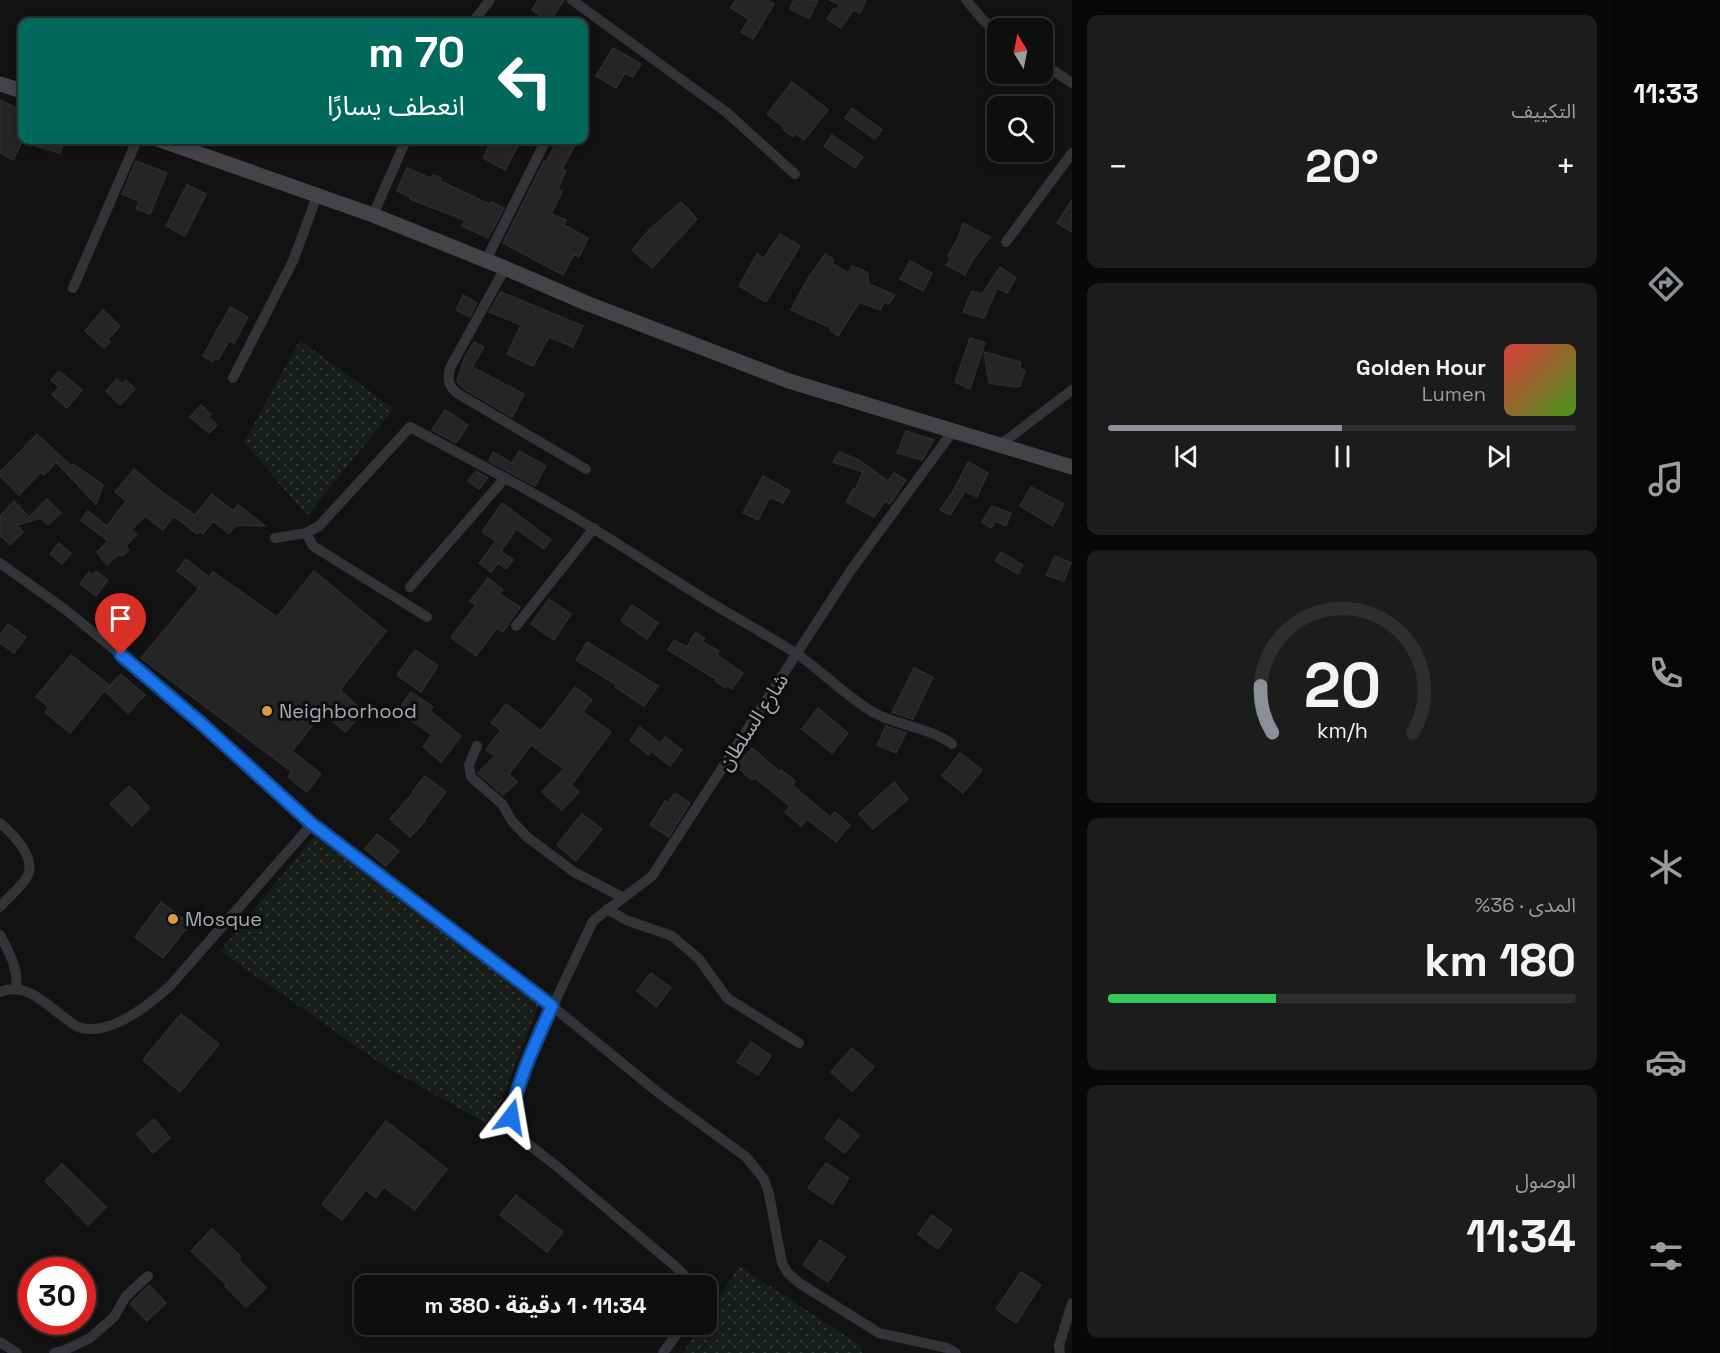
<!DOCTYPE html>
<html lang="ar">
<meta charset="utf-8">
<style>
body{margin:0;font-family:"Space Grotesk","Noto Sans Arabic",sans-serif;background:#1c1c1c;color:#f1f3f6;direction:rtl;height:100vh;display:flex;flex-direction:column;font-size:22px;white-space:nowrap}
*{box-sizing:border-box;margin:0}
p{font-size:20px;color:#9b9c9e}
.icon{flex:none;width:33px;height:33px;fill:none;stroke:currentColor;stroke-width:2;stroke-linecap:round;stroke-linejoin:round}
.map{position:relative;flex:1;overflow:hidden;direction:ltr}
.side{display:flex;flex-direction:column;gap:15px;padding:15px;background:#080808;width:540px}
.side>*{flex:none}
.hud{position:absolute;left:18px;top:18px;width:570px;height:126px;border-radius:12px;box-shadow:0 3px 9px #0003,0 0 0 2px #2e2e2e;direction:rtl;background:#00695c;color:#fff;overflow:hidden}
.needle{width:39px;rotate:350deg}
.buttons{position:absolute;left:987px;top:18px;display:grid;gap:12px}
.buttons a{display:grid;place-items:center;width:66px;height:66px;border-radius:12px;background:#0e0e0e;box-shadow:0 3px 9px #0003,0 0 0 2px #2e2e2e;font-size:30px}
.speed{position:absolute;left:18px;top:1257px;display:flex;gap:12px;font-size:30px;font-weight:700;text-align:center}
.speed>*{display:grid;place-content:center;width:78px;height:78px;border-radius:50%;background:#0e0e0e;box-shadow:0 3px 9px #0003,0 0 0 2px #2e2e2e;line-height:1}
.speed .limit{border:9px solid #d22;background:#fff;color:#111}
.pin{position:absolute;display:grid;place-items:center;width:51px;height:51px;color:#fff;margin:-62px -26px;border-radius:50% 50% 50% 0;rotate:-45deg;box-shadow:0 0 6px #0007}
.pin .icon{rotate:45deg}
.me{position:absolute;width:66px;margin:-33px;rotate:14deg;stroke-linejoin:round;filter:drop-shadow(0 0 4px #0008)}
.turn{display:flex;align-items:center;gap:21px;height:126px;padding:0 24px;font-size:27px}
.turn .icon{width:78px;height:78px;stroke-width:2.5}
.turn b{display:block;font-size:42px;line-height:51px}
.big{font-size:45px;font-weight:700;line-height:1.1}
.side .tile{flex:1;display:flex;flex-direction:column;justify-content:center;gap:9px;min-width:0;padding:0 21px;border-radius:12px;background:#1c1c1c}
.side .dial{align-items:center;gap:0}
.dial svg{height:156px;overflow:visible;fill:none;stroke:#2e2e2e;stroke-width:7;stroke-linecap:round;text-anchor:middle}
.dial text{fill:#f1f3f6;stroke:none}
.song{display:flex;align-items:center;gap:18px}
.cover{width:72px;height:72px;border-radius:9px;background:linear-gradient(135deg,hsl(0 70% 55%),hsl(100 70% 35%))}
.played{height:6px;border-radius:3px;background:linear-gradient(90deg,#8c9099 50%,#2e2e2e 50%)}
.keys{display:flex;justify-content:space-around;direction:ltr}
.heat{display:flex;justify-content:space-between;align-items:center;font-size:33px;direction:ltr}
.charge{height:9px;border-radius:4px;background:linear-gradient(90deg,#34c759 36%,#2e2e2e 0)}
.trip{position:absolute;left:354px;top:1275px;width:363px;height:60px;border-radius:12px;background:#0e0e0e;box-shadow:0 3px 9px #0003,0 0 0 2px #2e2e2e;font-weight:700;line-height:60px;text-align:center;direction:rtl}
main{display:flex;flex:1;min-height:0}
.tab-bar{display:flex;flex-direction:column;width:108px;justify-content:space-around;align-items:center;background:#060606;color:#9b9c9e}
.tab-bar .icon{width:42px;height:42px}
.tab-bar .on{color:#8c9099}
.tab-bar b{font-size:27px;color:#f1f3f6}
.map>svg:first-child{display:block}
.green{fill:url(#green-dots)}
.building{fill:#252527;stroke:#2c2c2f;stroke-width:1.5}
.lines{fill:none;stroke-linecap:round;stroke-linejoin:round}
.street{stroke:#333438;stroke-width:10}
.secondary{stroke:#424447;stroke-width:15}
.route-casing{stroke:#114b97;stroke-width:15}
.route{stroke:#1a73e8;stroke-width:10}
.poi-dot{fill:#d99b44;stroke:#0d0d0e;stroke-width:2}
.labels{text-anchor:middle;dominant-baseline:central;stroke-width:6;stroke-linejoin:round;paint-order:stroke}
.poi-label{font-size:20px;fill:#a5aab2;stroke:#0d0d0e;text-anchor:start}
.street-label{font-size:20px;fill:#a5aab2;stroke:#0d0d0e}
</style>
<main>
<nav class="tab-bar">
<b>11:33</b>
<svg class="icon on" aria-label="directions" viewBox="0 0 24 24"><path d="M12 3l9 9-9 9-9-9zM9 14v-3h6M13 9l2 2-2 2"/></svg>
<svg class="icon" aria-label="music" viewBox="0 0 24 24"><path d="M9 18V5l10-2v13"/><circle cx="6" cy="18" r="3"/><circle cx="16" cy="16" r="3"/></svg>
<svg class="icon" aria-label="phone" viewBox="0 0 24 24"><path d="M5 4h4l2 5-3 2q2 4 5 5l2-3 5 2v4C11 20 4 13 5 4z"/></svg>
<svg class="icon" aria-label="climate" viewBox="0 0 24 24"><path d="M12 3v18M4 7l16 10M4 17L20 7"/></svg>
<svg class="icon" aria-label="car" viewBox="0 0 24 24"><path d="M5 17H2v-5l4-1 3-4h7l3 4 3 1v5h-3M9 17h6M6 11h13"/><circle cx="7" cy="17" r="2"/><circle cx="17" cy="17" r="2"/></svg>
<svg class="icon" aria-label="filters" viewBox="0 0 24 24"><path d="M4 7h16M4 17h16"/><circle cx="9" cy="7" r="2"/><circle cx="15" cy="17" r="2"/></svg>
</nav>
<section class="side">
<div class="tile"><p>التكييف</p>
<div class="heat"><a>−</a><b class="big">20°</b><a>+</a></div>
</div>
<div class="tile">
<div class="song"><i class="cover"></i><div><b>Golden Hour</b><p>Lumen</p></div></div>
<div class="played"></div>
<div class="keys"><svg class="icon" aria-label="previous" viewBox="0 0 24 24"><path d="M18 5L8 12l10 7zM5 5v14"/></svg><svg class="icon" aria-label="pause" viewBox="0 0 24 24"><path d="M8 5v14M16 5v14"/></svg><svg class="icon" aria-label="next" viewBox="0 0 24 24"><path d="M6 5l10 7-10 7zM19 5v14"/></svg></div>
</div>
<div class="tile dial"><svg viewBox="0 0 100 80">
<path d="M14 69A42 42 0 1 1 86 69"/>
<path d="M14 69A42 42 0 0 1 8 45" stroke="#8c9099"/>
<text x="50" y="56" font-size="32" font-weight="700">20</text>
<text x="50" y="72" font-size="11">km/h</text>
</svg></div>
<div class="tile"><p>المدى · 36%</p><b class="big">180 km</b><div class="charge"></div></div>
<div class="tile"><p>الوصول</p><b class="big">11:34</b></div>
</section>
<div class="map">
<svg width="1072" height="1353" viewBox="0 0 1072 1353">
<defs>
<pattern id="green-dots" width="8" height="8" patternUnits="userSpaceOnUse" patternTransform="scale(1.5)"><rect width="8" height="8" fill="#191d19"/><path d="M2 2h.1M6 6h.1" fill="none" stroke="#373b38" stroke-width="1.8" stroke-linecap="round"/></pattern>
</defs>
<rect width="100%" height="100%" fill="#121213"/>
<g class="green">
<path d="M300 340 394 409 307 516 244 442Z"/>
<path d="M314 836 539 1004 491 1126 386 1067 220 951Z"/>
<path d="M739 1266 861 1346 862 1353H683L701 1325 706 1324 707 1317Z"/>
</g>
<g class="building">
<path d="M538 0H564L549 22 532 10Z"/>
<path d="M736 0H767L774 4 753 39 741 32 749 19 731 8Z"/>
<path d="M794 0H818L809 18 790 9Z"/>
<path d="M829 0H866L860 13 853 10 841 28 827 19 834 8 837 10 839 4Z"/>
<path d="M613 48 641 64 633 77 625 73 616 88 596 76Z"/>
<path d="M792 82 828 110 804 140 795 133 793 137 783 129 784 127 767 114Z"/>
<path d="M0 100 22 111V141L23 140H64L60 153 22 142 13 160 0 153Z"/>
<path d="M852 108 882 130 875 139 845 118Z"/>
<path d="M832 135 863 157 855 168 824 146Z"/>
<path d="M492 140H521L505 170 483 158Z"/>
<path d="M558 140H569L576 143 562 169 566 171 558 189 562 191 551 214 566 220 564 225 588 238 579 257 574 254 563 275 503 243 544 161 546 162Z"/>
<path d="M136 161 167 173 150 214 136 209 139 201 122 194Z"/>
<path d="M407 168 430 178 434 175 441 178 440 181 489 204 491 202 504 208 488 238 462 226 465 220 410 199 411 197 397 191Z"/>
<path d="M187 185 206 194 185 236 166 226Z"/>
<path d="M1072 200V232L1057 223Z"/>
<path d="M681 202 697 219 652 268 632 250 649 230Z"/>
<path d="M963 223 990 237 973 259 965 275 946 265 951 258 948 256 958 238Z"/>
<path d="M780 234 800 246 766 302 739 286 757 254 764 258Z"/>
<path d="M825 254 833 259V264L848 273 852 266 867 272 869 284 895 295 889 304 884 302 880 310 859 302 838 336 830 330 831 328 791 310 807 280Z"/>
<path d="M910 261 932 273 923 291 900 279Z"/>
<path d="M1000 267 1016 278 1007 293 997 288 984 318 963 312 972 291 982 294Z"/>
<path d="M501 292 583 326 573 347 549 337 533 366 507 354 521 325 489 312Z"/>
<path d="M463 295 477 303 470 317 456 310Z"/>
<path d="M230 307 248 317 234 343 229 341 218 360 215 358 213 362 203 356Z"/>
<path d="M103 310 120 326 108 339 110 342 104 348 85 331Z"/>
<path d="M970 338 985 343 970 389 955 382Z"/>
<path d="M474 342 484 347 472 367 524 394 512 417 464 389 458 383 457 380 465 357Z"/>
<path d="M984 352 1021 362 1020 368 1025 371 1020 386 1014 387 989 383Z"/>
<path d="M59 371 82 390 67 408 52 395 59 387 51 380Z"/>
<path d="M117 379 122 384 126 380 135 389 120 405 106 391Z"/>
<path d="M201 405 211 414 208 417 217 425 209 433 190 417Z"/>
<path d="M445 410 468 425 456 443 432 430Z"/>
<path d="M906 431 934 440 922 460 897 453Z"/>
<path d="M37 434 71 466 73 464 103 485 96 504 56 462 44 475 41 472 19 495 0 476V472Z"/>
<path d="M519 451 546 466 535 486 489 461 493 452 512 463Z"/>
<path d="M839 452 859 460 888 481 894 473 906 480 890 504 885 501 874 517 846 502 853 489 855 490 863 472 833 462Z"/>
<path d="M968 462 988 473 977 497 965 491 950 515 940 510 952 493Z"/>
<path d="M134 469 163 493 195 515 212 494 233 511 238 505 265 526 236 525 229 534 213 521 203 534 200 531 197 534 174 516 163 530 145 516 131 530 137 534 125 547 129 550 123 555H118L107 565 97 552 108 541 81 520 88 511 107 526 126 501 115 492Z"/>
<path d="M476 471 488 478 479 489 468 481Z"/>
<path d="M763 476 790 491 783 503 770 497 758 520 743 513Z"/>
<path d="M1031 487 1064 504 1053 526 1020 506Z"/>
<path d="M47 499 61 513 48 525 41 518 17 525 23 532 10 545 0 535V516L14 501 29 517Z"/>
<path d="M502 503 551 540 544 549 516 529 501 551 513 560 506 569 498 563 491 572 479 563 496 541 482 532Z"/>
<path d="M992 506 1011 513 1006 526 996 521 991 528 982 522Z"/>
<path d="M59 543 71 553 62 564 50 554Z"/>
<path d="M1001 552 1023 565 1018 574 995 561Z"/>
<path d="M1055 556 1071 563 1064 581 1046 575Z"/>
<path d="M186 559 209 577 213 572 277 617 314 571 386 631 340 690 364 712 345 732 323 712 292 751 321 774 307 792 288 777 292 772 141 658 199 588 177 571Z"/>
<path d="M96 571 108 580 96 596 80 584 89 572 93 575Z"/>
<path d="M488 578 503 590 499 594 520 607 503 632 497 628 476 656 451 637 476 605 470 601Z"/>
<path d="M549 599 571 614 554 640 531 624Z"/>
<path d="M632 605 658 623 647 639 621 621Z"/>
<path d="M8 624 26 637 14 653 0 643V635Z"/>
<path d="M695 633 705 638 702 642 719 651 717 655 743 673 732 689 727 685 726 688 715 681 716 679 668 650 674 640 687 647Z"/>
<path d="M587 642 658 686 644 706 615 687 617 685 576 660Z"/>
<path d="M415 650 438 666 421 692 397 675Z"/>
<path d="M71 655 109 685 70 733 45 712 49 707 36 697Z"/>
<path d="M914 668 933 677 913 719 892 712Z"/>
<path d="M121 674 145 695 128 713 105 691Z"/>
<path d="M575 687 592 700 583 712 611 732 571 785 579 792 562 810 542 792 564 769 531 745 509 774 517 782 503 795 478 773 495 756 486 750 501 730 491 723 506 704 541 731Z"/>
<path d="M411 692 433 707 430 711 461 736 441 762 423 747 432 735 398 711Z"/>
<path d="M818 708 848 733 832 753 802 729Z"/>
<path d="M886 726 906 733 896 753 877 745Z"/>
<path d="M640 727 660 743 665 737 682 750 670 766 651 751 649 755 630 740Z"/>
<path d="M752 748 780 772 781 770 795 781 792 785 830 817 835 812 850 825 836 842 807 819 801 826 785 812 790 806 755 778 752 780 736 766Z"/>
<path d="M960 753 982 770 963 793 942 776Z"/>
<path d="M425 776 446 792 424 820 425 821 410 837 390 819 414 792 413 791Z"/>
<path d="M894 782 908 799 873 829 859 814Z"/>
<path d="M129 786 150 808 132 826 110 804Z"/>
<path d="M675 793 690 803 669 837 650 825 665 801 668 803Z"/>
<path d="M582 814 602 829 576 861 557 845Z"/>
<path d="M377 834 399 851 386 866 365 849Z"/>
<path d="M161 902 190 924 163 958 135 937Z"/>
<path d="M651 973 671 988 656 1007 637 991Z"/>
<path d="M181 1014 219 1044 180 1092 143 1060Z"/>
<path d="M751 1042 771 1056 758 1075 737 1062Z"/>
<path d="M852 1048 874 1067 852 1091 831 1072Z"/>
<path d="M154 1119 170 1138 153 1153 137 1134Z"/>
<path d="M839 1119 859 1135 845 1153 825 1138Z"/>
<path d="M386 1121 447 1169 415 1210 384 1187 376 1198 366 1190 342 1220 322 1204Z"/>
<path d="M826 1163 849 1178 832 1204 808 1188Z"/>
<path d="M62 1164 106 1207 88 1225 45 1181Z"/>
<path d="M516 1195 563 1232 547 1252 500 1215Z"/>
<path d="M932 1215 952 1230 938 1249 918 1234Z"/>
<path d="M212 1229 241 1257 238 1259 266 1288 246 1307 225 1286 227 1285 191 1251Z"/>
<path d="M820 1240 845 1257 828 1282 803 1265Z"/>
<path d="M1021 1272 1041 1285 1016 1323 996 1309Z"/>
<path d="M149 1285 166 1303 147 1321 130 1304Z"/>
</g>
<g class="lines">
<g class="street">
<path d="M572 0 726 112 795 174"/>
<path d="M966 0 984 21 998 32"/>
<path d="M473 22 490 0"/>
<path d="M1042 63 1072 83"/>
<path d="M373 215 406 140"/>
<path d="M1006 242 1072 153"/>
<path d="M486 260 543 146"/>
<path d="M505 268 450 368C447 381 449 388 460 395L586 469"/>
<path d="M73 288 137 140"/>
<path d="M233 378 293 261 317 196"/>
<path d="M1000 445 1072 390"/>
<path d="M306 533 313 546 427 617"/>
<path d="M275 538 306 533 319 526 410 427 505 478"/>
<path d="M0 563 66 610 139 670 202 724 312 824 552 1006 660 1094 746 1157 764 1179 769 1194 782 1263 788 1273 799 1283 879 1333 947 1348 956 1353"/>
<path d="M410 587 505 478C570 512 630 552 692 591 726 613 763 632 797 654 820 670 841 691 865 707 891 726 926 725 952 744"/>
<path d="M516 626 594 528"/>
<path d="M477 746 469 765 471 777 502 804 512 821 527 837 574 872 622 897"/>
<path d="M0 823C12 833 36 857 28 875 23 886 8 897 0 907"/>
<path d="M607 909 626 920 672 936 699 959 727 998 799 1043"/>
<path d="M0 935C9 952 19 969 16 989"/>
<path d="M0 992C25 981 46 1004 65 1018 70 1022 75 1026 81 1028 112 1035 149 1005 170 986L312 824"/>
<path d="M695 1286 676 1267 554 1164 524 1141 515 1131 511 1117 514 1100 534 1046 593 921 652 876 851 570 953 431"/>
<path d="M0 1342 17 1353"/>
<path d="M54 1353 63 1351 90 1338 114 1317 126 1296 148 1276"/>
<path d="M663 1353 684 1324"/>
<path d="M1060 1353 1059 1346 1072 1303"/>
</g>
<g class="secondary">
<path d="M0 84 22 91"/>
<path d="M160 140 373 215 505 268 586 303 789 381 1072 467"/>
</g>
</g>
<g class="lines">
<g class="route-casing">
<path id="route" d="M121 655 202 724 312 824 552 1006C536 1042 518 1079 511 1117"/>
</g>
<use href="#route" class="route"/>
</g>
<g class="poi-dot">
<circle cx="267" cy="711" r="6"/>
<circle cx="173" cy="919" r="6"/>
</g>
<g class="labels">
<g class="poi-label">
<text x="279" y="711">Neighborhood</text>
<text x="185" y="919">Mosque</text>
</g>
<g class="street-label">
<text transform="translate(753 722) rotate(-57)">شارع السلطان</text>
</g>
</g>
</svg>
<div class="buttons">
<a><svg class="needle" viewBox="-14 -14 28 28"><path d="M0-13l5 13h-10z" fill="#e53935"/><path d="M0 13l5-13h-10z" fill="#9b9c9e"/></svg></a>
<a><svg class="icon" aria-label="search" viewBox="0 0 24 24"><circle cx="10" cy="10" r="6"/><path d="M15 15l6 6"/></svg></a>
</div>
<div class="speed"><div class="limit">30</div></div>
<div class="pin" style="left:121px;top:655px;background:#d93025"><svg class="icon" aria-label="arrive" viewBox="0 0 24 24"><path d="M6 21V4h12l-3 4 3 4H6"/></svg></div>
<svg class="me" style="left:511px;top:1117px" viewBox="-20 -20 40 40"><path d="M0-17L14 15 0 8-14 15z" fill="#1a73e8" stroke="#fff" stroke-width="4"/></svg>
<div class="trip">11:34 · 1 دقيقة · 380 m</div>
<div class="hud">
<div class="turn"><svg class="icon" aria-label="left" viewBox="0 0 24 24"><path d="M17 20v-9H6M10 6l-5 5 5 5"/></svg><div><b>70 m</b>انعطف يسارًا</div></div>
</div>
</div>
</main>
